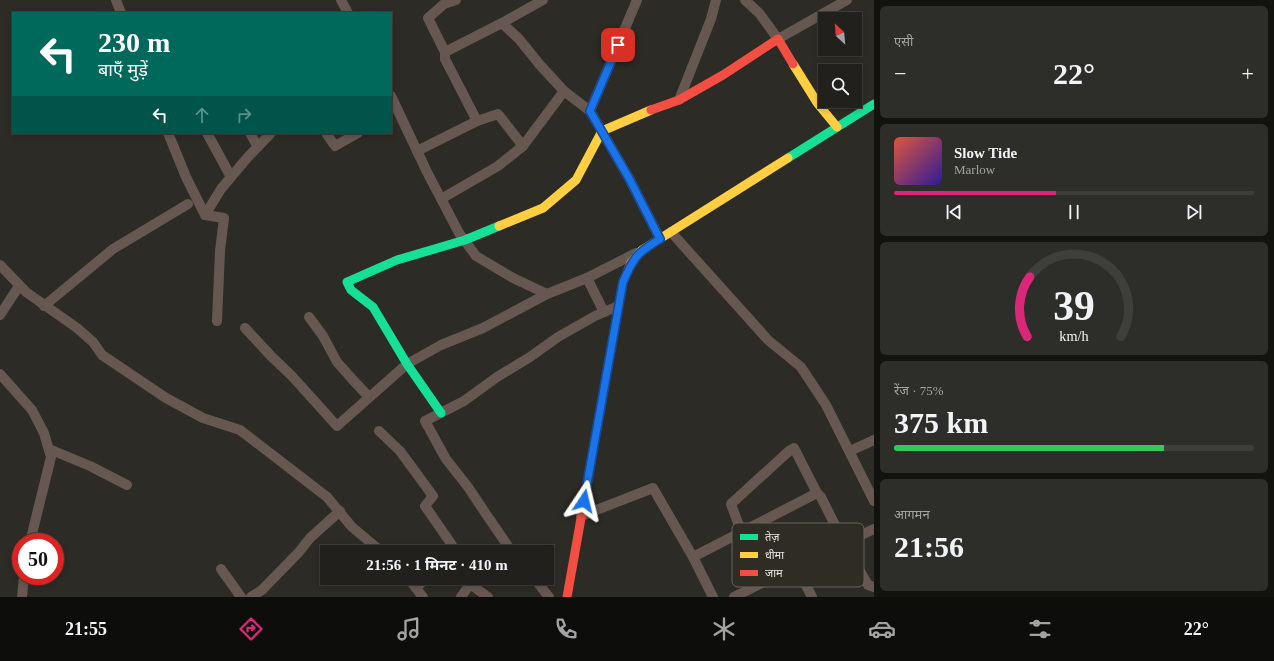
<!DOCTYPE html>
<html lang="hi">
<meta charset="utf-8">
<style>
body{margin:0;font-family:"Times New Roman","Noto Sans Devanagari",serif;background:#2d2d29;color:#f1f3f6;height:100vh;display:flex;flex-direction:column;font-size:15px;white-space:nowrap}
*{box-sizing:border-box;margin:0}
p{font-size:13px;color:#a2a3a3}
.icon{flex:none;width:22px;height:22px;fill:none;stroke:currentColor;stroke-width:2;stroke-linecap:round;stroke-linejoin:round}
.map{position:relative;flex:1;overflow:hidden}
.details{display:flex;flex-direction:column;gap:6px;padding:6px;background:#12120f;width:400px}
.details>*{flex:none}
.top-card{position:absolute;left:12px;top:12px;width:380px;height:122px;border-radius:0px;box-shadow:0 2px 6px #0003,0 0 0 1px #3e3e3b;background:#00695c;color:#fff;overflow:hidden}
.needle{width:26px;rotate:334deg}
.fabs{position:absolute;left:818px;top:12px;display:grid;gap:8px}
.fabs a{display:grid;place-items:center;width:44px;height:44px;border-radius:0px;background:#21201c;box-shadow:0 2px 6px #0003,0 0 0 1px #3e3e3b;font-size:20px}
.speed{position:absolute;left:12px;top:533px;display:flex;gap:8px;font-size:20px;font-weight:700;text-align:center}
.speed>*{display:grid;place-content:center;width:52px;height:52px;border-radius:50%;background:#21201c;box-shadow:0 2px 6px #0003,0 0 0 1px #3e3e3b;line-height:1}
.speed .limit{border:6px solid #d22;background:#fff;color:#111}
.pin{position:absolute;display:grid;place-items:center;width:34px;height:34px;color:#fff;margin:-17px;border-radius:8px;box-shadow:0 2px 6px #0006}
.me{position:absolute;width:44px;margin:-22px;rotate:10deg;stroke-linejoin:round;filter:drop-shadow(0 0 3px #0008)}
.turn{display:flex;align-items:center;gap:14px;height:84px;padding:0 20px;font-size:18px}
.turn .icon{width:52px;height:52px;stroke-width:2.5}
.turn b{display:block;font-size:28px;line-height:34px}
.lanes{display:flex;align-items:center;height:38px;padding:0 20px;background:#0003;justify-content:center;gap:20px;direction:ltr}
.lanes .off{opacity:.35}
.big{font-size:30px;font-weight:700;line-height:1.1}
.details .card{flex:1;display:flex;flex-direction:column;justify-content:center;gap:6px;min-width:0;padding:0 14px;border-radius:6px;background:#2d2d29}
.details .dial{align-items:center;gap:0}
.dial svg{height:104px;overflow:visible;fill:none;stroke:#3e3e3b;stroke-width:7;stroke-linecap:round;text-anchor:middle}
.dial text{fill:#f1f3f6;stroke:none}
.song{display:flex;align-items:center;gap:12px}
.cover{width:48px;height:48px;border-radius:6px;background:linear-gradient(135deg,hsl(10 70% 55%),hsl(250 70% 35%))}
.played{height:4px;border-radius:2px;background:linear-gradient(90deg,#db2777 45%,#3e3e3b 45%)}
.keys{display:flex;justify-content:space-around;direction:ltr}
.heat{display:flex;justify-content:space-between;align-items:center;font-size:22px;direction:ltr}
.charge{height:6px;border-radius:3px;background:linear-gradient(90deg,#34c759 75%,#3e3e3b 0)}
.trip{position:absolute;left:320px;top:545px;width:234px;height:40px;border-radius:0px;background:#21201c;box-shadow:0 2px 6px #0003,0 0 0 1px #3e3e3b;font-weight:700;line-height:40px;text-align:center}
.menu{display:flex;height:64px;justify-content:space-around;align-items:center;background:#0d0d0b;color:#a2a3a3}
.menu .icon{width:28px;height:28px}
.menu .current{color:#db2777}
.menu b{font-size:18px;color:#f1f3f6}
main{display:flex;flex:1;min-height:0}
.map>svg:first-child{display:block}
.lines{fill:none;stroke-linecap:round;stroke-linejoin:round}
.street{stroke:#665851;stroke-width:10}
.fast{stroke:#16e098;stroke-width:9}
.slow{stroke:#ffcf43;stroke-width:9}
.jam{stroke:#f24e42;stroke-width:9}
.route-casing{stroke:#114b97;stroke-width:10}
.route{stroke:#1a73e8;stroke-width:7}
.key{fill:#2f2d23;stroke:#67655c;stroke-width:1}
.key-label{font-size:11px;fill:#e9e7e1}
</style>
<main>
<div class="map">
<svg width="874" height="597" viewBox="0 0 874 597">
<rect width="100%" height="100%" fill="#2c2b26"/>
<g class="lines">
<g class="street">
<path d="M116 0 121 13"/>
<path d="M341 0 348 13"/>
<path d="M456 0 444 4 428 18 445 52V59L477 121"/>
<path d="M637 0 590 111 630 180 660 239"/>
<path d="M745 0 759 13 778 39 847 0"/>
<path d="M502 23 519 39 540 65 564 91 590 111"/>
<path d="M445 52 502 23 543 0"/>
<path d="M391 96 427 172 459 233 476 256 513 278 547 294 587 278 636 253"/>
<path d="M679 100 711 19 716 0"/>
<path d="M168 133 186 177 205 215"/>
<path d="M207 133 231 177"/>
<path d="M250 133 258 147"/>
<path d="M326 133 335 146 358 133"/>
<path d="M417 151 477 121 498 114 523 146 564 91"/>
<path d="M441 199 498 166 523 146"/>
<path d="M671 232 768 340 801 367 826 405 874 501"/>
<path d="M0 265 26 292 77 328 93 342 102 355 166 398 203 418 240 430 327 497 352 527 382 552"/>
<path d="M587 278 604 312"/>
<path d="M44 306 113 249 188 204"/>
<path d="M0 315 19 286"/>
<path d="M309 317 323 336 337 362 353 380 369 397"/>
<path d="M217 321 220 251 224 218 205 215 221 189 247 158 271 133"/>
<path d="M245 328 271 356 291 375 337 426 407 364 441 345 483 328 547 294"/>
<path d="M0 374 32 410 44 433 51 457 30 542"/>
<path d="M379 431 400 451 433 496 425 506 452 545 447 552"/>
<path d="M49 449 90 466 127 485"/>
<path d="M850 451 874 440"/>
<path d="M581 516 653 488 693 557 713 597"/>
<path d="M512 552 486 514 468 487 446 459 425 421 464 401 497 377 530 357 558 337 595 316 618 306"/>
<path d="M693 557 817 493"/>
<path d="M796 566 812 597"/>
<path d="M221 569 241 597"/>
<path d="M408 578 423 597"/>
<path d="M534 578 549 597"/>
<path d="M766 581 741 531 731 504 789 451 794 448 817 493 821 497 844 543 868 585 874 587"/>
<path d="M416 588 426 578"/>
<path d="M22 597 24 576"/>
<path d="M251 597 262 590 299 552 310 538 340 511"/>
<path d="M461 597 470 584 488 597"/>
<path d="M734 597 796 566 874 529"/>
</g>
<g class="fast">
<path d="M788 158 874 104"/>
<path d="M441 413 407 364 373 307 351 290 347 282 397 260 465 240 499 226"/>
</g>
<g class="slow">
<path d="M793 64 818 104 837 127"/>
<path d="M499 226 543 208 576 180 602 131 651 110"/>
<path d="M631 263 642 250 788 158"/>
</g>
<g class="jam">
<path d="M651 110 679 100 723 75 778 39 793 64"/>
<path d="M567 597 623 282 631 263"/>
</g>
</g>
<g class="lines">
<g class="route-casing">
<path id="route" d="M584 501 623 282C634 257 637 253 660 239L630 180 590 111 618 45"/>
</g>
<use href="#route" class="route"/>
</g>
<rect x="732" y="523" width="132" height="64" rx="6" class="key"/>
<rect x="740" y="534" width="18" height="6" fill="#16e098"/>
<rect x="740" y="552" width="18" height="6" fill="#ffcf43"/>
<rect x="740" y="570" width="18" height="6" fill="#f24e42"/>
<g class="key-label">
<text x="765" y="541">तेज़</text>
<text x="765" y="559">धीमा</text>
<text x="765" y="577">जाम</text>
</g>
</svg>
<div class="fabs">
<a><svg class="needle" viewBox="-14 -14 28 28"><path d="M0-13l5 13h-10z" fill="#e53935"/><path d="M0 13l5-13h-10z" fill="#a2a3a3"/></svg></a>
<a><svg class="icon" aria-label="search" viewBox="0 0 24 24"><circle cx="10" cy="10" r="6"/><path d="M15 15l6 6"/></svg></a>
</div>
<div class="speed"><div class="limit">50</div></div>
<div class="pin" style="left:618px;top:45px;background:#d93025"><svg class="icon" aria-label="arrive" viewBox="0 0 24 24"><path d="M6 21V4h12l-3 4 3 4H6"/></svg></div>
<svg class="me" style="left:584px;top:501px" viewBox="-20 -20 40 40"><path d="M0-17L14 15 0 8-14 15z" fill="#1a73e8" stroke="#fff" stroke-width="4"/></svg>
<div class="trip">21:56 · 1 मिनट · 410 m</div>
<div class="top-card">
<div class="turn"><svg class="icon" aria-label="left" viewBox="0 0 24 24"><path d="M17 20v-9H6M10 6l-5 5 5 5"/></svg><div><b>230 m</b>बाएँ मुड़ें</div></div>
<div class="lanes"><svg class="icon" aria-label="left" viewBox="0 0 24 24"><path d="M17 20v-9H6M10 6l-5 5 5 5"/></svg><svg class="icon off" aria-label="ahead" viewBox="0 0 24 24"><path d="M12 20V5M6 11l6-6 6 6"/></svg><svg class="icon off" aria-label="right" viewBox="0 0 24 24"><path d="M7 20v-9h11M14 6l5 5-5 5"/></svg></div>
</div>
</div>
<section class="details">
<div class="card"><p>एसी</p>
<div class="heat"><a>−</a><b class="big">22°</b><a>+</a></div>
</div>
<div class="card">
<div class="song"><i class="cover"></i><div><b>Slow Tide</b><p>Marlow</p></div></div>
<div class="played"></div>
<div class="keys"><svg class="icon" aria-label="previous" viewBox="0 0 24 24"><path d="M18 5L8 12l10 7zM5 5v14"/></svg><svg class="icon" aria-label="pause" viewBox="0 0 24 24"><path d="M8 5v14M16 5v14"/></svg><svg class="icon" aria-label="next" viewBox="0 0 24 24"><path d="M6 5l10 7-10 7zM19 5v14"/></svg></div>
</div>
<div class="card dial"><svg viewBox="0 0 100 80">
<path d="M14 69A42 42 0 1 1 86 69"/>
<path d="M14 69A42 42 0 0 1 16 23" stroke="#db2777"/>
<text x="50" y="56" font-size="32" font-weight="700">39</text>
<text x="50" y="72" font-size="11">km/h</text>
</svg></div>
<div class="card"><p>रेंज · 75%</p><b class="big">375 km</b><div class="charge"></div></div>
<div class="card"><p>आगमन</p><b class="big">21:56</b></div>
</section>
</main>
<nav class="menu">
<b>21:55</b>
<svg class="icon current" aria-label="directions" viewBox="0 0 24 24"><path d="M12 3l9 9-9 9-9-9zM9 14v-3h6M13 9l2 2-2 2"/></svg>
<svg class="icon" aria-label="music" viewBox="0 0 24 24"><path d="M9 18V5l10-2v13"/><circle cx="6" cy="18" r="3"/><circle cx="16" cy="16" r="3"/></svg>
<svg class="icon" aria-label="phone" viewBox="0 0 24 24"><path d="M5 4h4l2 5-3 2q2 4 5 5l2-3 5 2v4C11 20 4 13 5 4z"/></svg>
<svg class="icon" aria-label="climate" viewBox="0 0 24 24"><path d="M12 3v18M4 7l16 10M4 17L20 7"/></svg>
<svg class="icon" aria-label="car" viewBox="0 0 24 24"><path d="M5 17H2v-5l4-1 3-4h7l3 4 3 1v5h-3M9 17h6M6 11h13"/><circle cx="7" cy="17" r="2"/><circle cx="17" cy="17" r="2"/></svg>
<svg class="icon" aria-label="filters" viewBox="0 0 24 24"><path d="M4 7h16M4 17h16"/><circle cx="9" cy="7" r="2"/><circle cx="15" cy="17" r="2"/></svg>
<b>22°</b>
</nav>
